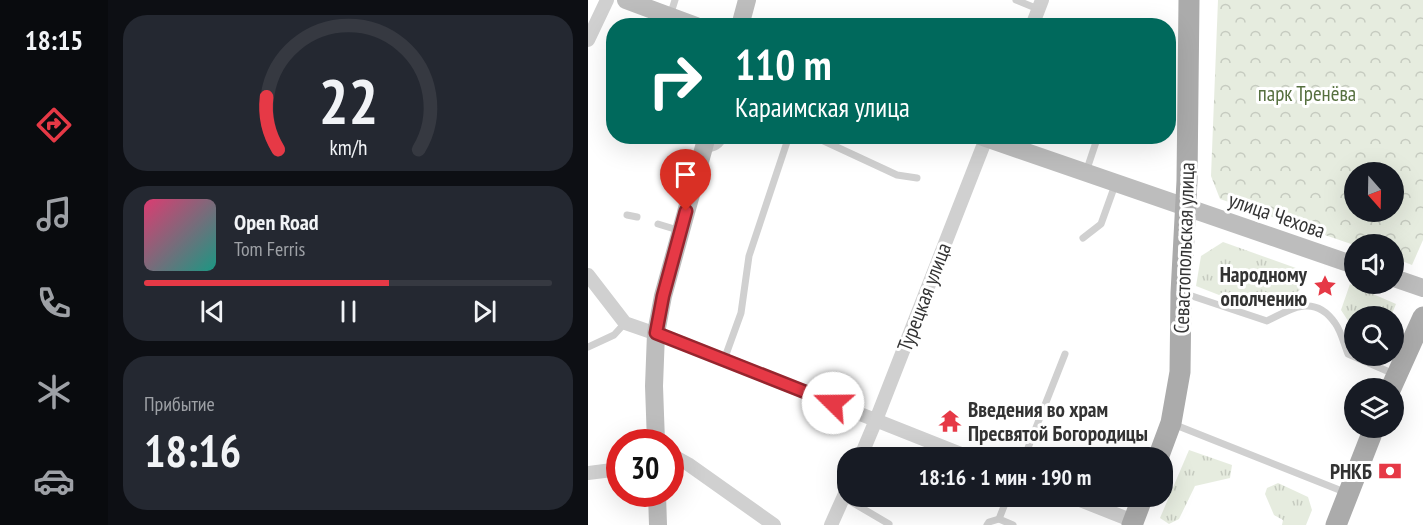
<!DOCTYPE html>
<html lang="ru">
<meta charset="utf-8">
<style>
body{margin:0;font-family:"PT Sans Narrow",sans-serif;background:#242831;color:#f1f3f6;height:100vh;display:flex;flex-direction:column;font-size:22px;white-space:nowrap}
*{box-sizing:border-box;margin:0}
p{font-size:20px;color:#9ea1a6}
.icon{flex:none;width:33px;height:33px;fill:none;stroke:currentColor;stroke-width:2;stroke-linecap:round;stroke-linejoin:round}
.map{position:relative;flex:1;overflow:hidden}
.panel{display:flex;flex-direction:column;gap:15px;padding:15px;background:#0d0f14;width:480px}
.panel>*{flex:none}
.top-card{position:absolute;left:18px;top:18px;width:570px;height:126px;border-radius:24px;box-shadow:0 6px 24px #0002;background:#00695c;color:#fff;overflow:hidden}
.needle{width:39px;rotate:160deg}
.buttons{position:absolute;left:756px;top:162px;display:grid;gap:12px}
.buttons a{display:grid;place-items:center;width:60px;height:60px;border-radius:50%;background:#171b24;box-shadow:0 6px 24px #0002;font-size:30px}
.speed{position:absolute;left:18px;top:429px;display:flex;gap:12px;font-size:30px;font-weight:700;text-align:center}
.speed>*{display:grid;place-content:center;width:78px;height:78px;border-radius:50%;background:#171b24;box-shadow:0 6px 24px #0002;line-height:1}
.speed .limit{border:9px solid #d22;background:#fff;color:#111}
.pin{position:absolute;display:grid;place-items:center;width:51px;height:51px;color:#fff;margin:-62px -26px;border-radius:50% 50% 50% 0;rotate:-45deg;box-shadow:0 0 6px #0007}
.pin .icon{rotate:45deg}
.me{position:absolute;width:66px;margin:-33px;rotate:292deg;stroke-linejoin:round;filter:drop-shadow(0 0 4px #0008)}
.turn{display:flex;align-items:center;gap:21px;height:126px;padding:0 30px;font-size:27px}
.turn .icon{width:78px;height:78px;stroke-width:2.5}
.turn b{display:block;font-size:42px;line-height:51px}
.big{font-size:45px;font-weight:700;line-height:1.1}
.panel .card{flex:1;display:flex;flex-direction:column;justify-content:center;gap:9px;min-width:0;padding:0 21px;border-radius:24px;background:#242831}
.panel .dial{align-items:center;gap:0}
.dial svg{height:156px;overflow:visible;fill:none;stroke:#363941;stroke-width:7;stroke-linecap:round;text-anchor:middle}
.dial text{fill:#f1f3f6;stroke:none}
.song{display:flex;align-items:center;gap:18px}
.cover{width:72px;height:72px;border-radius:9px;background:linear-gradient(135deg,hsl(340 70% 55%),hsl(170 70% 35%))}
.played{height:6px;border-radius:3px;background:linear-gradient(90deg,#e63946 60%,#363941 60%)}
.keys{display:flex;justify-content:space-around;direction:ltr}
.trip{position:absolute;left:249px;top:447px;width:336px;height:60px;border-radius:24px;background:#171b24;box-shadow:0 6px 24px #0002;font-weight:700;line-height:60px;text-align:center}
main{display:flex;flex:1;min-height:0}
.dock{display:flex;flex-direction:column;width:108px;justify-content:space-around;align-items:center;background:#090b0e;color:#9ea1a6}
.dock .icon{width:42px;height:42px}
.dock .active{color:#e63946}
.dock b{font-size:27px;color:#f1f3f6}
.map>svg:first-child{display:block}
.grass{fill:url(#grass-tufts)}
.forest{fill:url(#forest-crowns);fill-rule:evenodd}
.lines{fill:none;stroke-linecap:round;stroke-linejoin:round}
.lane{stroke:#d0d0d0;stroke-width:7}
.street{stroke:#d0d0d0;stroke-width:14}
.secondary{stroke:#bdbdbd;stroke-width:18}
.primary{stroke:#ababab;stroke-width:21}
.route-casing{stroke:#96252e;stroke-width:15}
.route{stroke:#e63946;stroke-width:10}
.labels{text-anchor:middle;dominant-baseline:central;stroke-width:6;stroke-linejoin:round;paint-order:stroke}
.park-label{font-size:21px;fill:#56703f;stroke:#fff}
.street-label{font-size:21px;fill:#333;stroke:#fff}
.poi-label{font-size:21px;font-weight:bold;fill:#333;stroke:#fff;text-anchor:end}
</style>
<main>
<nav class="dock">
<b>18:15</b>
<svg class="icon active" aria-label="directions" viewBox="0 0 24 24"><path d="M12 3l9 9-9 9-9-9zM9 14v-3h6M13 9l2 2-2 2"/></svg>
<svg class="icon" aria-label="music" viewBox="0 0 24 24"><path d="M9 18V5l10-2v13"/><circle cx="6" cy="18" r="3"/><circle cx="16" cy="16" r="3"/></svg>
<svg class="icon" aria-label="phone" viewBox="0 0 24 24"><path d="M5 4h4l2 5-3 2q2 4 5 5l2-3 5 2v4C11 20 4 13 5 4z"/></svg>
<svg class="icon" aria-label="climate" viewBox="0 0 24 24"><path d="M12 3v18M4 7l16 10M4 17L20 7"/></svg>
<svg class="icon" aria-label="car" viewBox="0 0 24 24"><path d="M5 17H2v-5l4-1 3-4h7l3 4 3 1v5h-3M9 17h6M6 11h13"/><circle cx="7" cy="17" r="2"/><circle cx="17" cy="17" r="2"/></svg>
</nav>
<section class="panel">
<div class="card dial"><svg viewBox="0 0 100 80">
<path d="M14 69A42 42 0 1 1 86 69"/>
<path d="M14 69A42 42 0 0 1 8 42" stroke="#e63946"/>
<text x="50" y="56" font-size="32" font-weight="700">22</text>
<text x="50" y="72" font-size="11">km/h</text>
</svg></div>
<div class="card">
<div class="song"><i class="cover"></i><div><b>Open Road</b><p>Tom Ferris</p></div></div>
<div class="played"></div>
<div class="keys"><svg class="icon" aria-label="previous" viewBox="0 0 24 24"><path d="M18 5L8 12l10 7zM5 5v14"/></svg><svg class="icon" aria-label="pause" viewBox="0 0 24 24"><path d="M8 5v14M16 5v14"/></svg><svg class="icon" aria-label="next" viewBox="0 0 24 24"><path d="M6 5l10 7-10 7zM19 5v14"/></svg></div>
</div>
<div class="card"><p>Прибытие</p><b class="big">18:16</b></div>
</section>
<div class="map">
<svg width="835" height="525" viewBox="0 0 835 525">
<defs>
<pattern id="grass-tufts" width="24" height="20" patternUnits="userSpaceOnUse" patternTransform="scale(1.5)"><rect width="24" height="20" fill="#e6ecdf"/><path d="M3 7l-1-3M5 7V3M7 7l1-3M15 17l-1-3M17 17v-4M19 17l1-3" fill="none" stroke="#c6cbc0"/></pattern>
<pattern id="forest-crowns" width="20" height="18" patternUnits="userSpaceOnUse" patternTransform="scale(1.5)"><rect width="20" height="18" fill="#e6ecdf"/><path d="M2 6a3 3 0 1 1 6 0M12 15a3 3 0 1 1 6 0" fill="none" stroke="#c6cbc0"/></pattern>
</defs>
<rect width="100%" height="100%" fill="#fff"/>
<g class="grass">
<path d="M635 242 719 272 711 291 667 309 608 286 613 256Z"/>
<path d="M762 284 808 304 803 316H766V342L764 327 753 310Z"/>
<path d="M601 450 644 465 642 478 607 486 591 519 581 524 572 518Z"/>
<path d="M690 483 720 497 724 510 718 525H694L695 520 686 515 677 494 679 488Z"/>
</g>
<path class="forest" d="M630 0H835V240L824 265 806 258V244L766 245 632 199 623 176ZM766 172H806V212H766Z"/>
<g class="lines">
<g class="lane">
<path d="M428 0 450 9"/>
<path d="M82 16 87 0"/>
<path d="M225 136 309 175 329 178"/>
<path d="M117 150C126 148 133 146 136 136"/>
<path d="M498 172 510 136"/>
<path d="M39 215 49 217"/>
<path d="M70 224 93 231"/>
<path d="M495 238 513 224 527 185"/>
<path d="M595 293 679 321C704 308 727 294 747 323 753 331 756 344 760 354L806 374"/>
<path d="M0 347 26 335 37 323"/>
<path d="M136 360 153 313 161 256 201 136"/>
<path d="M585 424 759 493"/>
<path d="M436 458 477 354"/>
<path d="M420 496 411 519 425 525"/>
<path d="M255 497 301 524"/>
<path d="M376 499 377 496"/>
<path d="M399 525 401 522 411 519"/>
</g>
<g class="street">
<path d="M444 26 454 0"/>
<path d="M0 40 19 0"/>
<path d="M0 275 37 323 86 340 383 458"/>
<path d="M82 454 100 464 186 525"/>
<path d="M272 458 288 420 399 136"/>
<path d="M0 473 32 469"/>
<path d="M482 496 545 521"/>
<path d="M243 525 260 487"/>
</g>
<g class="secondary">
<path d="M38 0 108 26"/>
<path d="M152 26 159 0"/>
<path d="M392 136 766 265"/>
<path d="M806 278 835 288"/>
<path d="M68 442 66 386 68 333 75 296 119 136"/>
<path d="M69 494 70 525"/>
</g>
<g class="primary">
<path d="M803 388 835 317"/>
<path d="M570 458 583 423 592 372 593 293 599 181 601 0"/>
<path d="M544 525 555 496"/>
<path d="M748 525 786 428"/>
</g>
</g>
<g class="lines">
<g class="route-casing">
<path id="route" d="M98 211 75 296 68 333 245 403"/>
</g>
<use href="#route" class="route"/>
</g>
<defs>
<g id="sight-bare" transform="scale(1.8)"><path d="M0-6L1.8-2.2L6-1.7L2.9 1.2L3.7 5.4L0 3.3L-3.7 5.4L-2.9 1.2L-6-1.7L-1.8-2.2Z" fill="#e63946" stroke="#fff" stroke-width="2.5" paint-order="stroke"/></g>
<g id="temple-bare" transform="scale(1.8)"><path d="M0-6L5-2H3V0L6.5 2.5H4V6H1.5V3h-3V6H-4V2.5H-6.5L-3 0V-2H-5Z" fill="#e63946" stroke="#fff" stroke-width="2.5" paint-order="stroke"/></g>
<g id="bank-bare" transform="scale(1.8)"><path d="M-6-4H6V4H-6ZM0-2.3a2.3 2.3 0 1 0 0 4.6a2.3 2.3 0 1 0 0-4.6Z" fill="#e63946" stroke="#fff" stroke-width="2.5" paint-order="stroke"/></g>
</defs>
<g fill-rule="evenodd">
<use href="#sight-bare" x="737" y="286"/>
<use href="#temple-bare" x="362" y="421"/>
<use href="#bank-bare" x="802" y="471"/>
</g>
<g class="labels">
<g class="park-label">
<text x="719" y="93">парк Тренёва</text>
</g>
<g class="street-label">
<text transform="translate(689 215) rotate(19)">улица Чехова</text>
<text transform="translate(596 248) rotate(-88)">Севастопольская улица</text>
<text transform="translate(336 297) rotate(-69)">Турецкая улица</text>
</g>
<g class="poi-label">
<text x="719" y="274">Народному<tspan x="719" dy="24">ополчению</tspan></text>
<text x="380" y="409" text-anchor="start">Введения во храм<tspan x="380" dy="24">Пресвятой Богородицы</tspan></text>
<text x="784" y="471">РНКБ</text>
</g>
</g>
</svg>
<div class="buttons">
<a><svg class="needle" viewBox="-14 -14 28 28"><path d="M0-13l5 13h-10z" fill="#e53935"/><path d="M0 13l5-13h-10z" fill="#9ea1a6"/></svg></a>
<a><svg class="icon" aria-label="sound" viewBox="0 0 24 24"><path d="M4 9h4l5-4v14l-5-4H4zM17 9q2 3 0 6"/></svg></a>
<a><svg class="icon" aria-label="search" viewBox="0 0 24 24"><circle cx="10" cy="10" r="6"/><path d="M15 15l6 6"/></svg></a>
<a><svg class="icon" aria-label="layers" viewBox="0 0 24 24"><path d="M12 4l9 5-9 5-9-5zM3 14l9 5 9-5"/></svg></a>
</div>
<div class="speed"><div class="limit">30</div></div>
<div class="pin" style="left:98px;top:211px;background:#d93025"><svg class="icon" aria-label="arrive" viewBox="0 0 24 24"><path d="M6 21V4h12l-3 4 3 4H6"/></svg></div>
<svg class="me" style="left:245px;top:403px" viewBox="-20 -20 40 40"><circle r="19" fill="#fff"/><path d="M0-13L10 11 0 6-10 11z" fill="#e63946"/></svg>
<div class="trip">18:16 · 1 мин · 190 m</div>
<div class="top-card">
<div class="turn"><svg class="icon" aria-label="right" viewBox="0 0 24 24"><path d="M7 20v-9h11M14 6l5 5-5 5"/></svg><div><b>110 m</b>Караимская улица</div></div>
</div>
</div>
</main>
